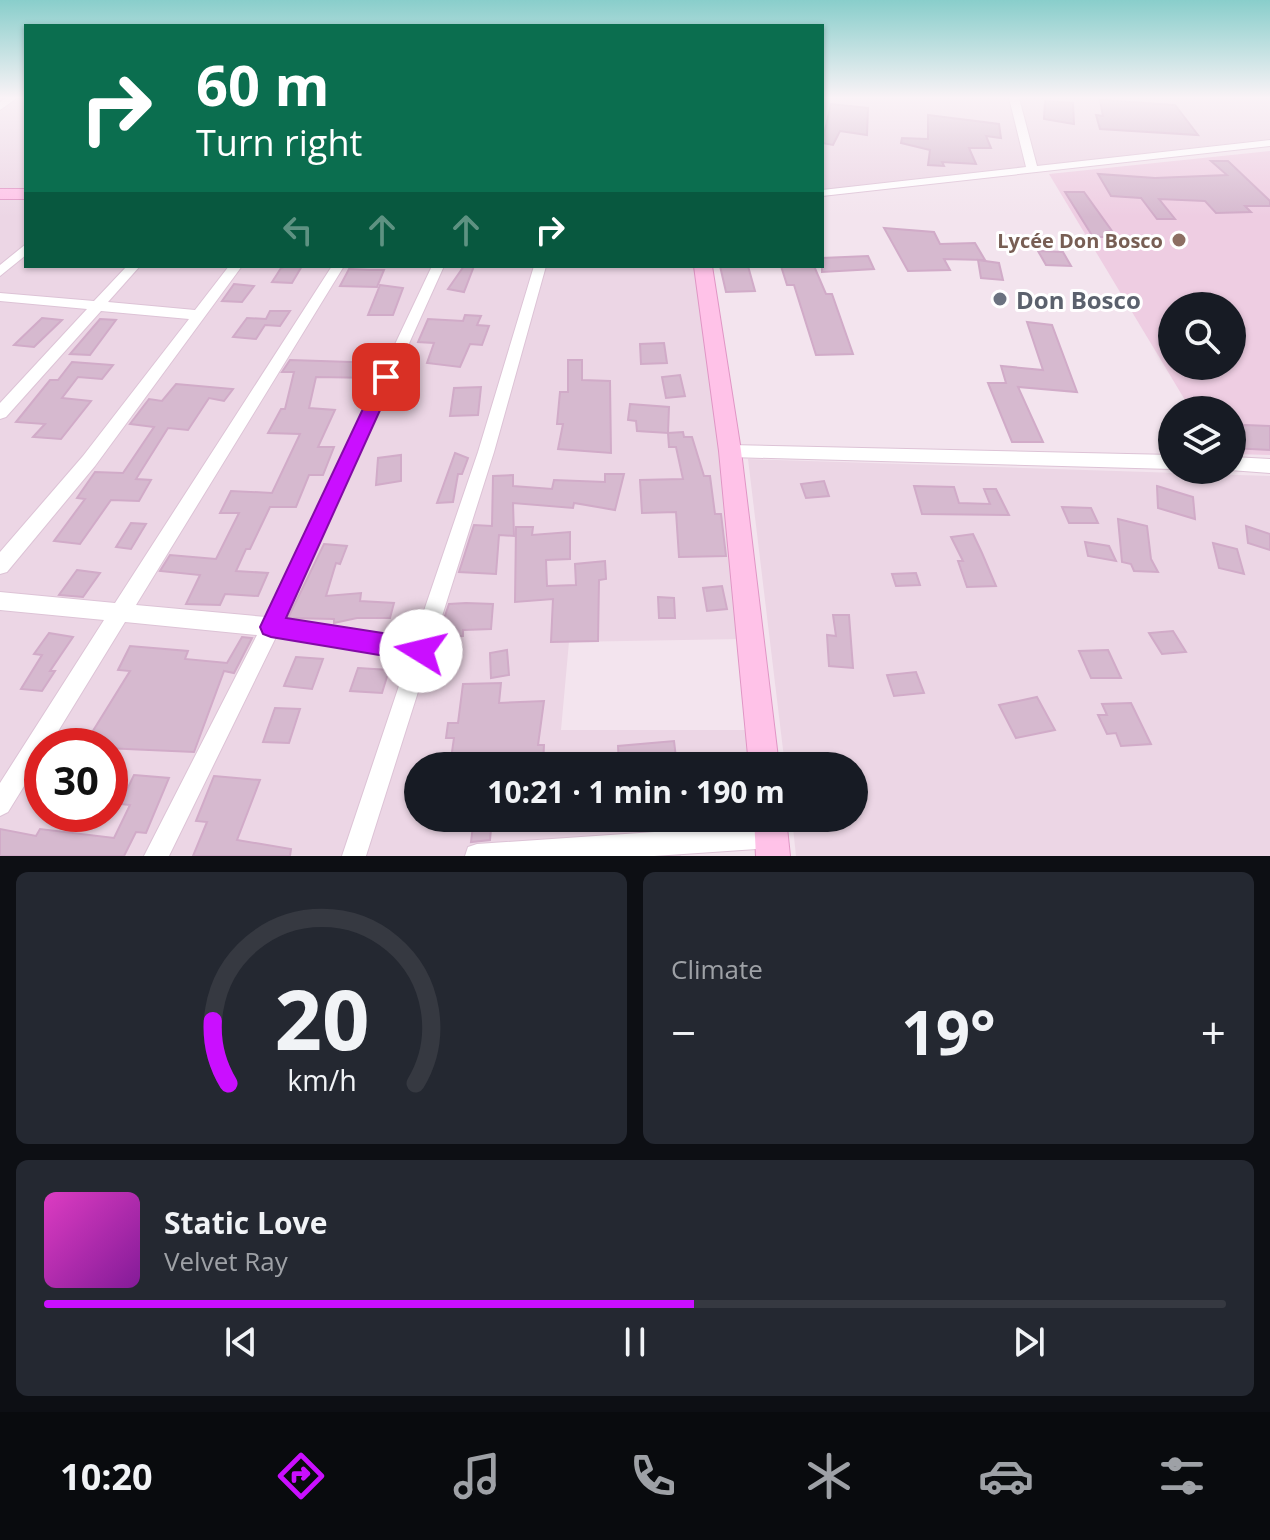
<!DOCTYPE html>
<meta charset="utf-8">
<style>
body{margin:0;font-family:"Open Sans",sans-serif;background:#242831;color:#f1f3f6;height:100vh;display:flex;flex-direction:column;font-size:30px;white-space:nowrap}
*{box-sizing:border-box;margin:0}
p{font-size:26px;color:#9ea1a6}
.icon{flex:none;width:44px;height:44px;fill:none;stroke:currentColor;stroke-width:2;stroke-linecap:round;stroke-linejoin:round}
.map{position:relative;height:856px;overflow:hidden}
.panel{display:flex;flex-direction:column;gap:16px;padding:16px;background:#0d0f14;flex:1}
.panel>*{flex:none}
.top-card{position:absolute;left:24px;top:24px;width:800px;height:244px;border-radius:0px;box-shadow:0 2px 6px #0004;background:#0b6e4f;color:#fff;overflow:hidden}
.controls{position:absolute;left:1158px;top:292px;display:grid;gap:16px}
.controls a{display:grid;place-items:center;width:88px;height:88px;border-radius:50%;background:#171b24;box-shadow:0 2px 6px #0004;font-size:40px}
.speed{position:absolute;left:24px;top:728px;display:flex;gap:16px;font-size:40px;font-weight:700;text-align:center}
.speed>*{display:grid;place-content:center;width:104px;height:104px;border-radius:50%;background:#171b24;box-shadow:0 2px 6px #0004;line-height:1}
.speed .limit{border:12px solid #d22;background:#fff;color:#111}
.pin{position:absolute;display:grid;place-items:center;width:68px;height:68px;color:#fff;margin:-34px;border-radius:16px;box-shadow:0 4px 12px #0006}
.me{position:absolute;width:88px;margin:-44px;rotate:279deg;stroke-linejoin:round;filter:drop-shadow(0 0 6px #0008)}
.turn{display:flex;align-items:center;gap:28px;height:168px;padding:0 40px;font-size:36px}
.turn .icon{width:104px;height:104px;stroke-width:2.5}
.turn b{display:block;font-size:56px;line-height:68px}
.lanes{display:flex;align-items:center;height:76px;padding:0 40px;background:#0003;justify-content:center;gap:40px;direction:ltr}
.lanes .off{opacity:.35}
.big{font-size:60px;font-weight:700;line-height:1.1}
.panel .widget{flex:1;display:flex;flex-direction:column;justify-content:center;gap:12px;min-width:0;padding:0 28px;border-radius:12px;background:#242831}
.panel .dial{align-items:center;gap:0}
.dial svg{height:208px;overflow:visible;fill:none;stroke:#363941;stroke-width:7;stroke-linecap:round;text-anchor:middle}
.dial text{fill:#f1f3f6;stroke:none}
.song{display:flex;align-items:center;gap:24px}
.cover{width:96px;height:96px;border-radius:12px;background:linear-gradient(135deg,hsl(310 70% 55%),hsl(290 70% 35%))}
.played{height:8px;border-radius:4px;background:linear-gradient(90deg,#ca0fff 55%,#363941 55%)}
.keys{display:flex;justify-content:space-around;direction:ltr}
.heat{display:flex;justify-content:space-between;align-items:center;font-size:44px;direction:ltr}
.panel .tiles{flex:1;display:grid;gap:16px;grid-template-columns:1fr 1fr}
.widget:last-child{grid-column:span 2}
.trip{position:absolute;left:404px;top:752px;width:464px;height:80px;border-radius:40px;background:#171b24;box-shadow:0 2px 6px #0004;font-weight:700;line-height:80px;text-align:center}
.tab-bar{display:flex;height:128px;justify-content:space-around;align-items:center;background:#090b0e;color:#9ea1a6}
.tab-bar .icon{width:56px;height:56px}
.tab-bar .current{color:#ca0fff}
.tab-bar b{font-size:36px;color:#f1f3f6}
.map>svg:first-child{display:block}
.residential{fill:#ecd6e5;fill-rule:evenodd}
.education{fill:#eecde2;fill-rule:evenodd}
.building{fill:#d6b9cf;stroke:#d1abc8;stroke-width:2}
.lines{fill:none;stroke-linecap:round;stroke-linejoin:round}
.street-casing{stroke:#ddc3d6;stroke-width:2}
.secondary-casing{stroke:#e096c5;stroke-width:2}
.street{fill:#fff;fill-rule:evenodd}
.secondary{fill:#ffc2e8;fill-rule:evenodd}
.route{fill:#ca0fff;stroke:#830aa6;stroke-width:2}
.education-dot{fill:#8d6e63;stroke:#fff;stroke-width:3}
.worship-dot{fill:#6b7280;stroke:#fff;stroke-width:3}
.labels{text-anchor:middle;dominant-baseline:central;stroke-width:6;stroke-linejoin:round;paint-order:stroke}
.far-education-label{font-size:20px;font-weight:bold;fill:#785e54;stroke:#fff;text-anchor:end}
.worship-label{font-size:24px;font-weight:bold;fill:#5b616d;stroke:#fff;text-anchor:start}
</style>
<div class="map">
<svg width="1270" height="856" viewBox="0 0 1270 856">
<rect width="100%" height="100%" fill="#f3e4ee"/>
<g class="residential">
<path d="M0 98H26V266H701L740 639 569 642 561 730H755L759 766H418V818L764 820 681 828V856H0ZM42 746H110V814H42Z"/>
<path d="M822 98H1270V139L822 190Z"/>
<path d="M748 459 1270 476V856H796L792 818H854V766H785Z"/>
</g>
<path class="education" d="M1270 151V455L1232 454V410H1191L1049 174ZM1172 306H1232V366H1172Z"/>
<g class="building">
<path d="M1100 100 1175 105 1198 135 1100 129 1096 115 1103 116Z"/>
<path d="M1045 101 1073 103 1074 124 1044 119Z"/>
<path d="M831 104 868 108 867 135 840 131 833 145 822 143Z"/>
<path d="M928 115 999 124 1001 138 986 136 991 148H969L976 164 942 162 944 166 928 165 930 150 901 143 902 138 928 139Z"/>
<path d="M1211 161H1228L1270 201V206H1245L1251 212 1216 213 1205 201 1159 199 1175 219H1157L1141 198 1111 196 1098 174 1155 178 1227 175Z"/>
<path d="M1065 192H1084L1112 231H1107L1111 237H1093Z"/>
<path d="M884 228 934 232 940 244 975 243 985 260 944 259 950 270 908 271Z"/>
<path d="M1038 251 1063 252 1071 266 1046 265Z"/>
<path d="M868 256 874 269 822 272V258Z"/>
<path d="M978 260 999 263 1003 280 981 278Z"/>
<path d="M287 266H302L292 283 272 282 281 268Z"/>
<path d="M464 266H474L464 292 448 289Z"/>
<path d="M720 266H748L755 291 726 292Z"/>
<path d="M781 266H814L826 294H832L853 354 816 355 794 285H787Z"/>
<path d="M349 269 370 270H384L377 287 340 286Z"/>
<path d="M234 284 254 286 242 302 222 301Z"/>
<path d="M380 285 403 288 393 315H368Z"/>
<path d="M270 311H290L280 326 265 325 256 339 233 337 247 318 266 319Z"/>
<path d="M465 315 481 316 477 325 489 326 482 345 470 344 460 367 427 363 434 343 418 342 428 319 463 321Z"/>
<path d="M42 318 62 320 34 347 14 345Z"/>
<path d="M100 319 116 320 90 355 70 354Z"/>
<path d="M1027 322 1052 325 1077 392 1018 387 1043 442H1012L988 383H1006L1001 366 1043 370Z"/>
<path d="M664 343 667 363 641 364 640 344Z"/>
<path d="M290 360 381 363 376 378 316 377 309 408 335 410 318 447H334L323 475H309L296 507H270L250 549H246L236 571 268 573 258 596 225 594 220 605 186 604 200 575 160 571 170 555 216 559 239 513H220L231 491 272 493 300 434 268 433 281 409H285L294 372H282Z"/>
<path d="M568 360H582V380L610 381 611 453 558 449 563 424H557L560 392H568Z"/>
<path d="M72 362 113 365 102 379 78 377 62 398 91 401 61 439 33 437 45 424 16 422 50 380H58Z"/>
<path d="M680 375 685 396 666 398 662 377Z"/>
<path d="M176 384 233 389 224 401 209 398 188 430 168 428 136 479 151 480 139 501 111 500 80 544 54 541 85 499 77 498 95 472 123 473 154 427 130 424 149 399 162 401Z"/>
<path d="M396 386H415L411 402H391Z"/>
<path d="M481 387 478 415 450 416 454 388Z"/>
<path d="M630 404 669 407 668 433 637 431 636 421 628 420Z"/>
<path d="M1245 425 1270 426V450L1232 448V426Z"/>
<path d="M683 432 684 437H692L704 476H710L715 514H721L726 556 679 557 676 512 642 513 640 480 683 479 676 447H669L668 433Z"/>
<path d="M455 453 468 458 462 474H458L453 502 437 503Z"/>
<path d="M401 455V481L376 485 378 458Z"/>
<path d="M605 474H624L615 510 574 503 573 508 513 503 514 536 499 535 496 574 459 572 474 525 492 526 493 476 513 475V486L552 489 554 480 605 482Z"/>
<path d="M824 481 829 496 806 498 801 484Z"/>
<path d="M914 486 954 487 959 503 990 504 984 489H996L1009 515 922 514Z"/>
<path d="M1157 486 1193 497 1195 519 1158 508Z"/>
<path d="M1062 507 1091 508 1098 523H1069Z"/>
<path d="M1118 519 1147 526 1151 559 1158 572 1134 571 1131 564 1122 562Z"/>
<path d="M131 523 146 524 131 549 116 547Z"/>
<path d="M1246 526 1270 534V550L1248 543Z"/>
<path d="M516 527H533L532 535 570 532V559L546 560 547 586 576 585 575 564 605 561 606 579 599 580 598 641 551 642 553 599 515 602Z"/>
<path d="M973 534 982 553 996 586 967 587 958 561H963L951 537Z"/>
<path d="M1085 542 1109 546 1116 561 1088 556Z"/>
<path d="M1213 543 1237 549 1244 574 1219 568Z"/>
<path d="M324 544 347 546 340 564 336 563 326 596 361 593 360 601 394 603 390 618H357L334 623V619L288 618Z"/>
<path d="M77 570 100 573 83 597 59 595Z"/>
<path d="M916 573 920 585 896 586 892 574Z"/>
<path d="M722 586 727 609 707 611 703 588Z"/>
<path d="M658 597 674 598 675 618H659Z"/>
<path d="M466 603 493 604 491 629 463 630V636L438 637 449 604Z"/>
<path d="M833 615H849L853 668 829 666 827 635 836 636Z"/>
<path d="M1173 631 1186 652 1162 654 1149 633Z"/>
<path d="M49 633 73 637 50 671H55L42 691 21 689 42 655 34 654Z"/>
<path d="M242 637 252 638 234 673 224 671 194 752 60 746 67 733 91 734 130 671 118 670 130 646 188 651 185 659 227 663Z"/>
<path d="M507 650 509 675 491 678 490 653Z"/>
<path d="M1108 650 1121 678H1091L1079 651Z"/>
<path d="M296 657 323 659 312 689 284 686Z"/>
<path d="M358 668 389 670 382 693 350 691Z"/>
<path d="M916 672 924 693 894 696 887 675Z"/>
<path d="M501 683 499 703 544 701 538 745H544L543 766H450L454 738H446L448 723H458L463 684Z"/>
<path d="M1037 697 1055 730 1016 738 999 705Z"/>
<path d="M1131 703 1151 744 1121 746 1116 733 1107 734 1098 715H1107L1102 704Z"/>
<path d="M275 708 300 709 289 743 263 742Z"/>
<path d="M674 741 677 766H619L618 746Z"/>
<path d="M134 775 169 778 146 833 136 832 124 856H0V829L36 836 40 829 114 838 130 805 120 804Z"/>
<path d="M214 776 260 780 237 840 291 849 290 856H193L207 822 196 821Z"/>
<path d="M474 818H492L490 840 471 842Z"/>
</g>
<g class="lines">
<g class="street-casing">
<g id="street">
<path d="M6 98H17L0 110V102Z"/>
<path d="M1009 98H1019L1037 166 1270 140V146L822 196V190L1026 167Z"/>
<path d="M26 244V255L0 276V265Z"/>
<path d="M127 266H140L108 302 195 310 229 266H242L95 466 7 572 0 574V552L83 456 189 319 101 311 6 417 0 419V403L87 309 0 301V293L94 301Z"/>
<path d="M332 266H344L136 605 266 617 432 266H444L284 620 414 640 478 452 534 266H546L494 452 366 856H342L408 659 276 637 169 856H144L257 635 125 622 49 746H42V757L8 812 0 816V783L104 620 0 610V592L115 603Z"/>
<path d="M730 445 1172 455V469L730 457 724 456 722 451 724 446Z"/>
<path d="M1232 457 1270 459V473L1230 470Z"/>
<path d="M772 824 780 828 784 836 780 844 772 848 654 856H465L468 847 477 844Z"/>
</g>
</g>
<g class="secondary-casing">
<g id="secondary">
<rect x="0" y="189" width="26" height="10"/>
<path d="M694 266H712L741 451 779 766H749L719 451Z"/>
<path d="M754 818H786L790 856H756Z"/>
</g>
</g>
<use href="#street" class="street"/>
<use href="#secondary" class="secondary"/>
</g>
<linearGradient id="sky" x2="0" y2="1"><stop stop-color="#89cecb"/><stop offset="0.45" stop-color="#faf3f7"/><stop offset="1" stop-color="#faf3f7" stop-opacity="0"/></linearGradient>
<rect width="1270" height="217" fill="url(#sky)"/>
<path class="route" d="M386 371 395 377 286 618 421 639 429 643 433 651 429 658 421 662 271 637 263 634 260 627 378 377Z"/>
<circle class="education-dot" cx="1179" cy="240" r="8"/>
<circle class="worship-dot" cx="1000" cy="299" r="8"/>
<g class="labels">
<g class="far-education-label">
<text x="1163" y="240">Lycée Don Bosco</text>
</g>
<g class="worship-label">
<text x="1016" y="299">Don Bosco</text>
</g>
</g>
</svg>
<div class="controls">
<a><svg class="icon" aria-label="search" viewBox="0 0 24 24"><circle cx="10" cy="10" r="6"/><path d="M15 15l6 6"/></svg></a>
<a><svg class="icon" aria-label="layers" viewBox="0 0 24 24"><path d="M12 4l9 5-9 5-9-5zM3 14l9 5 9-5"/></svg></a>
</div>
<div class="speed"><div class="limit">30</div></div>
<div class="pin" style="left:386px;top:377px;background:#d93025"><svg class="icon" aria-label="arrive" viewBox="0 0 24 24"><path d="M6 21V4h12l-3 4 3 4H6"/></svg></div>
<svg class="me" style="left:421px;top:651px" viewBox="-20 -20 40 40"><circle r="19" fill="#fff"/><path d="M0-13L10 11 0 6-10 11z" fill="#ca0fff"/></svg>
<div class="trip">10:21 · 1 min · 190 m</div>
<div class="top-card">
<div class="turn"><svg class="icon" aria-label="right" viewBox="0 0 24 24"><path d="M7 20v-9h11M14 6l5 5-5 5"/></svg><div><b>60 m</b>Turn right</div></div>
<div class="lanes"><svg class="icon off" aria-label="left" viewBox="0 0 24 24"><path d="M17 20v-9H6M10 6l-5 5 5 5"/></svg><svg class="icon off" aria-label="ahead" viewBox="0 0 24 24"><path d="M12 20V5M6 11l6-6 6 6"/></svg><svg class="icon off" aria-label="ahead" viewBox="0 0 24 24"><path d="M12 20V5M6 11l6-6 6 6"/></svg><svg class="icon" aria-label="right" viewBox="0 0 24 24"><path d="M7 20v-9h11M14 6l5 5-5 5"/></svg></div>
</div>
</div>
<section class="panel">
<div class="tiles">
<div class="widget dial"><svg viewBox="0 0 100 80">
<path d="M14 69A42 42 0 1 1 86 69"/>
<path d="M14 69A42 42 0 0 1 8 45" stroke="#ca0fff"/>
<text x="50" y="56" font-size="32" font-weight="700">20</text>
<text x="50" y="72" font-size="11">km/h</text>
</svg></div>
<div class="widget"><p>Climate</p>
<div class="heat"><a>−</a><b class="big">19°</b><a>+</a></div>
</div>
<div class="widget">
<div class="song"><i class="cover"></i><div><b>Static Love</b><p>Velvet Ray</p></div></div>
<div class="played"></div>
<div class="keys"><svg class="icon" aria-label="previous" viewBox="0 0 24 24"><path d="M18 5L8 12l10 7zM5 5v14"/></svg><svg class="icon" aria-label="pause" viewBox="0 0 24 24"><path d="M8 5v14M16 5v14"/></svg><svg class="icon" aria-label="next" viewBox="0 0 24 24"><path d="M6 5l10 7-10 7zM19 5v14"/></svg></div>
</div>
</div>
</section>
<nav class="tab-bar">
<b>10:20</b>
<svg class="icon current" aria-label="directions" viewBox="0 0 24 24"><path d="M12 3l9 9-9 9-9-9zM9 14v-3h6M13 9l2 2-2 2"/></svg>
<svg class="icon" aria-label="music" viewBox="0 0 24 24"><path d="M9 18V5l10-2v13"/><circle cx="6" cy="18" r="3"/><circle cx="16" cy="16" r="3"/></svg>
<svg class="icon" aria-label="phone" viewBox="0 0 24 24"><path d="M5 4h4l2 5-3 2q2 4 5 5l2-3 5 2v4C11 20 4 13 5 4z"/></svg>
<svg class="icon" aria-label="climate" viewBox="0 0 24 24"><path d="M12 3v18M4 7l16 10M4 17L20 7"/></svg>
<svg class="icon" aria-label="car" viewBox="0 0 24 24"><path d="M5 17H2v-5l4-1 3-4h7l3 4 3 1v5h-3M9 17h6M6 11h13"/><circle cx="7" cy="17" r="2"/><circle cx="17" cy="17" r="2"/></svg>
<svg class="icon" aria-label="filters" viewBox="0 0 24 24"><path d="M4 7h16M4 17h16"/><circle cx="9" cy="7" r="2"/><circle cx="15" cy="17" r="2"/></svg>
</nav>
